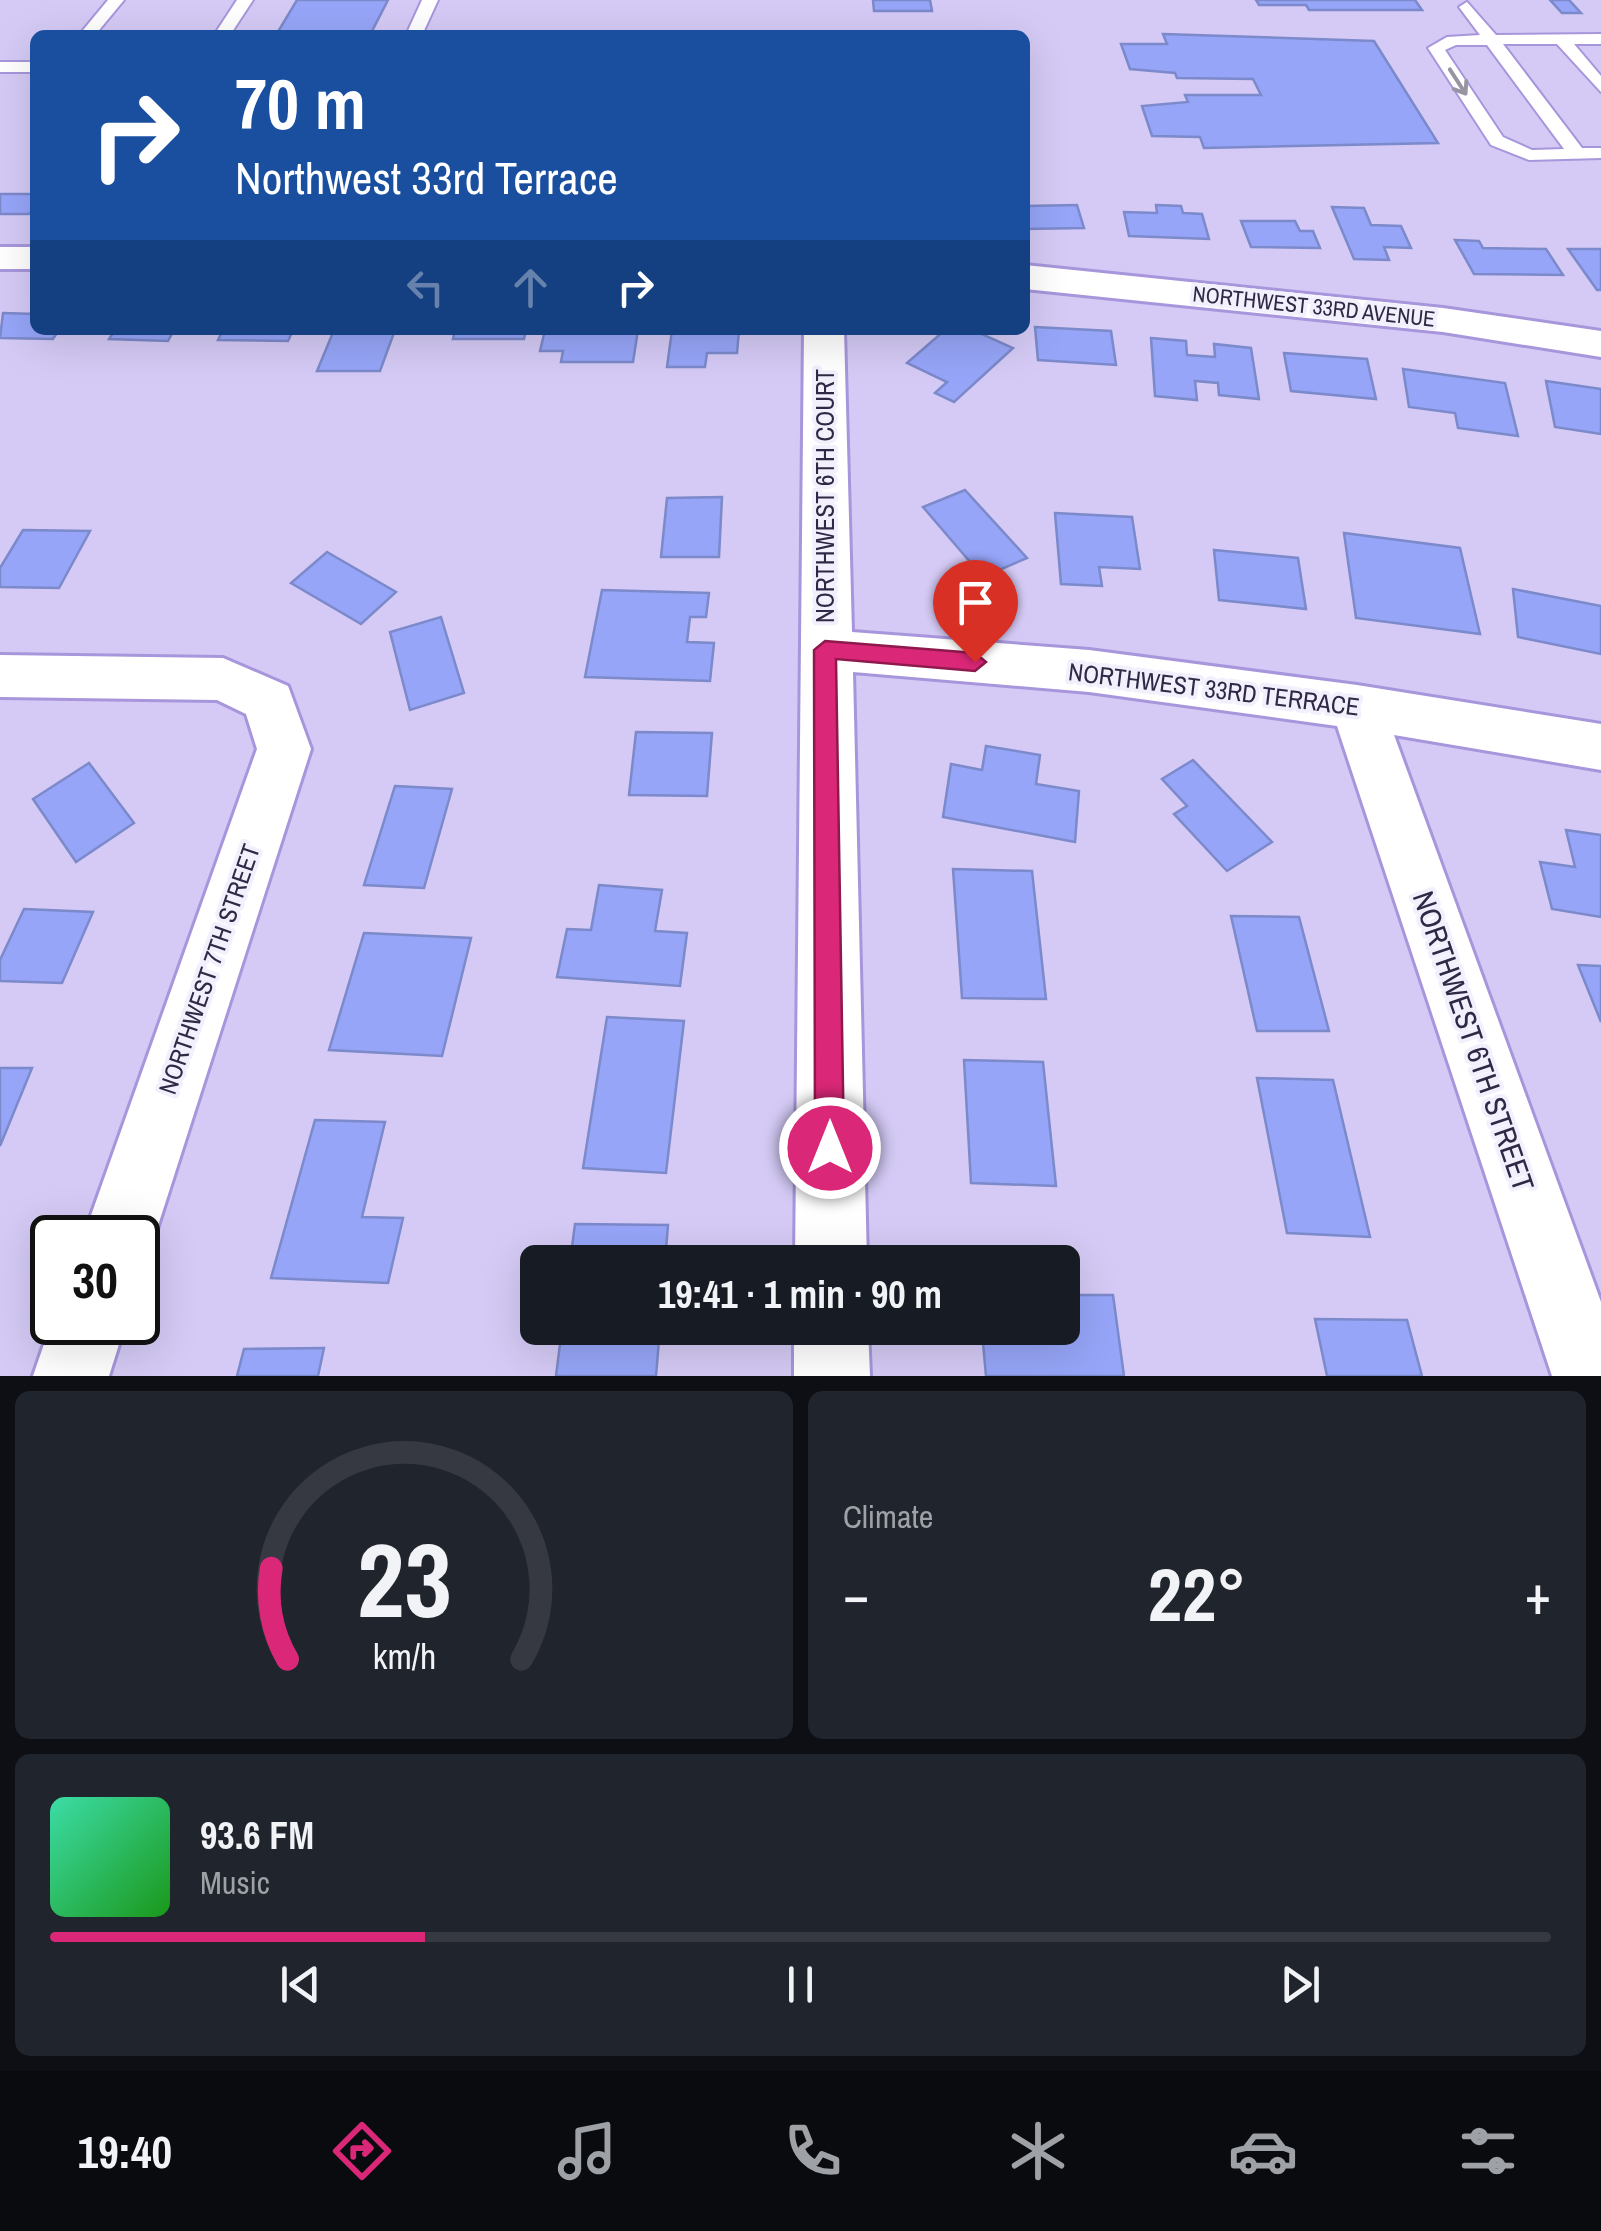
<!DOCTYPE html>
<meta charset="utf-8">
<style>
body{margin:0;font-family:"Archivo Narrow",sans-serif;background:#20242c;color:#f1f3f6;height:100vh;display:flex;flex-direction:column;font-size:38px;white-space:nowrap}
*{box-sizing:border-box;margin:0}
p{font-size:32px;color:#9ea1a6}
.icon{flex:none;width:55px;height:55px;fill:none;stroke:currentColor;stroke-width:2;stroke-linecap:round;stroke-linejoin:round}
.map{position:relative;height:1376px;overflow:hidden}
.drawer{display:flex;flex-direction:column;gap:15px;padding:15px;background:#0d0f14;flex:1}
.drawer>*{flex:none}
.banner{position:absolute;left:30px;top:30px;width:1000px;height:305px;border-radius:15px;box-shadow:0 10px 40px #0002;background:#1a4fa0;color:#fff;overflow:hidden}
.speed{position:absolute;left:30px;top:1215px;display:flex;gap:20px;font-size:50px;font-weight:700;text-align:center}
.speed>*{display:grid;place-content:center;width:130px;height:130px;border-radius:50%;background:#171b24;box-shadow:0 10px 40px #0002;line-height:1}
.speed .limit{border:5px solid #111;border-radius:15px;background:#fff;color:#111}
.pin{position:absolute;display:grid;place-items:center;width:85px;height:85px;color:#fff;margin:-102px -42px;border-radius:50% 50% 50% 0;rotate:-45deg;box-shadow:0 0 10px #0007}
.pin .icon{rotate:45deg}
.me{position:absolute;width:110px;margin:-55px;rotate:0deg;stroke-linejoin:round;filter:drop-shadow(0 0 8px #0008)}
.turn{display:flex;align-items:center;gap:35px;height:210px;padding:0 40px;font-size:45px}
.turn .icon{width:130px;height:130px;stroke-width:2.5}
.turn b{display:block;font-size:70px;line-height:85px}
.lanes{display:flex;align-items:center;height:95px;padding:0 40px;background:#0003;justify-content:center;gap:50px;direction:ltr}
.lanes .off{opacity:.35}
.big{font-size:75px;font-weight:800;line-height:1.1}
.drawer .tile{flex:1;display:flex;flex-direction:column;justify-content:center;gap:15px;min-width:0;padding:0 35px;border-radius:15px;background:#20242c}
.drawer .dial{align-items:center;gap:0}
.dial svg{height:260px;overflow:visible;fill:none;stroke:#363941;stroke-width:7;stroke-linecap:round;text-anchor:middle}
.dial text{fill:#f1f3f6;stroke:none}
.song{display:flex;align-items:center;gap:30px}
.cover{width:120px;height:120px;border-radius:15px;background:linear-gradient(135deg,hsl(160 70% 55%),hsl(120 70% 35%))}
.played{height:10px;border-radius:5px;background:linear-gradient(90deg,#db2777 25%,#363941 25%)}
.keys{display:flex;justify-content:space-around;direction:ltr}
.heat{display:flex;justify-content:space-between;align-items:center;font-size:55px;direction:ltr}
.drawer .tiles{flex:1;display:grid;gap:15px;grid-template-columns:1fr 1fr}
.tile:last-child{grid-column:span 2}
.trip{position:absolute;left:520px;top:1245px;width:560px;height:100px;border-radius:15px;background:#171b24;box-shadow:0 10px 40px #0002;font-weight:800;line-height:100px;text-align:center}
.menu{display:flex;height:160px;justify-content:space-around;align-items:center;background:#090b0e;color:#9ea1a6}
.menu .icon{width:70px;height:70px}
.menu .current{color:#db2777}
.menu b{font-size:45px;color:#f1f3f6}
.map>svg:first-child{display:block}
.building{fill:#96a5f8;stroke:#7c89ca;stroke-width:2.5}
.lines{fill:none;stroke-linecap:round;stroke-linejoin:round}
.lane-casing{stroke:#a796db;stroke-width:4}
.street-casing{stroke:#a796db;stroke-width:6}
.lane{fill:#fff;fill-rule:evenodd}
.street{fill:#fff;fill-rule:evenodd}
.oneway{stroke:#9894a2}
.route{fill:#db2777;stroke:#8e194d;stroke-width:2.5}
.labels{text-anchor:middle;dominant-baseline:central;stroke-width:8;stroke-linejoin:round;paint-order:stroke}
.far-street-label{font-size:22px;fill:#302945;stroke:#f3f0fe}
.street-label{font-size:25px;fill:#302945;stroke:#f3f0fe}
.near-street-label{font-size:30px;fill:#302945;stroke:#f3f0fe}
</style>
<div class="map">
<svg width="1601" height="1376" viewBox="0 0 1601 1376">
<rect width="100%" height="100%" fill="#d4caf5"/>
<g class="building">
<path d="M297 0H388L370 35H276Z"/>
<path d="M873 0H930L932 11H874Z"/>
<path d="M1256 0H1415L1422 10H1309L1306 5H1259Z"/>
<path d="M1550 0H1569L1581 13H1562Z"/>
<path d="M1163 34 1374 41 1438 143 1204 148 1200 137 1152 136 1142 106 1188 102 1185 95H1261L1253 79 1177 78 1175 73 1130 69 1121 44H1167Z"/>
<path d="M0 194H35V206L29 214H0Z"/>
<path d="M1077 205 1084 228 1025 229V206Z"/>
<path d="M1156 205 1181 206 1183 213 1202 214 1209 239 1129 236 1124 212 1157 213Z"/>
<path d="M1332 207 1364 208 1371 225 1401 226 1411 248 1384 247 1389 260 1354 259Z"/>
<path d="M1241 221H1295L1300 231H1313L1320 248 1251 247Z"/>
<path d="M1455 240 1479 241 1483 248 1546 249 1563 275 1474 274Z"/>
<path d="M1568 249H1601V290H1597Z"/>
<path d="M3 313 35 314V330H59L53 339 0 338Z"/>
<path d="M1035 327 1111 331 1116 365 1038 360Z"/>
<path d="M115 330H174L168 341 109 339Z"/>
<path d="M223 330H293L288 341 218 340Z"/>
<path d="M334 330H395L380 371H317Z"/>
<path d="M455 330H526L524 339H453Z"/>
<path d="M545 330H638L633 362H561L563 351H540Z"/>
<path d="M672 330H739L737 353H707L705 367H667Z"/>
<path d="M945 330H973L1013 348 954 402 935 393 947 382 907 363Z"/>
<path d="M1151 338 1186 341 1187 355 1215 357 1214 344 1251 348 1259 399 1219 395 1218 383 1195 381 1197 400 1155 396Z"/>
<path d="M1284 353 1367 359 1376 399 1291 391Z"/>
<path d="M1403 369 1505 383 1518 436 1458 428 1455 413 1409 407Z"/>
<path d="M1546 381 1601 389V434L1555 427Z"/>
<path d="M965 490 1027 558 983 577 923 507Z"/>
<path d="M722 497 719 557H661L667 498Z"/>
<path d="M1055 513 1132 517 1140 569 1099 567 1102 586 1061 584Z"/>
<path d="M23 530 90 531 59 588 0 587V568Z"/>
<path d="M1344 533 1460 548 1480 634 1356 618Z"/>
<path d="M1214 550 1298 558 1306 609 1219 600Z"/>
<path d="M327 552 396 592 361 624 291 583Z"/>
<path d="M1513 589 1601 606V654L1518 637Z"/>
<path d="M602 590 709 593 706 617H690L687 642 714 643 710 681 585 677Z"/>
<path d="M441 617 464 693 410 710 390 632Z"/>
<path d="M636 732 712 733 707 796 629 795Z"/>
<path d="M986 746 1040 755 1036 784 1079 791 1075 842 943 817 951 764 982 770Z"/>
<path d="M1193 760 1272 842 1227 871 1174 814 1187 806 1162 779Z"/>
<path d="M89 763 134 823 76 862 33 799Z"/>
<path d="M395 786 452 789 424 888 364 885Z"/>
<path d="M1566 830 1601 835V917L1552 909 1540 862 1575 867Z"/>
<path d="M953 869 1032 871 1046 999 962 998Z"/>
<path d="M599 885 662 890 655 931 687 933 680 986 557 977 567 929 591 930Z"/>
<path d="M24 909 93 912 62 983 0 981V960Z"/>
<path d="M1231 916 1299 917 1329 1031H1257Z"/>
<path d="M364 933 471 938 442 1056 329 1050Z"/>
<path d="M1578 965 1601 966V1022Z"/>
<path d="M607 1017 684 1021 666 1173 583 1168Z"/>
<path d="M964 1060 1043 1062 1056 1186 971 1183Z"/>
<path d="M0 1068H32L0 1146Z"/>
<path d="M1257 1078 1333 1080 1370 1237 1287 1233Z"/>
<path d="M315 1120 385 1122 362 1217 403 1218 388 1283 271 1278Z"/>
<path d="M575 1224 668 1225 665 1262H570Z"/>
<path d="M1062 1295H1113L1124 1376H986L983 1343 1026 1342 1025 1328H1062Z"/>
<path d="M1315 1319 1407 1320 1422 1376H1327Z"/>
<path d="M562 1328H660L656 1376H556Z"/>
<path d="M324 1348 318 1376H237L244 1349Z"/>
</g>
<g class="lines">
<g class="lane-casing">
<g id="lane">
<path d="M108 0H124L95 35H79Z"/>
<path d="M237 0H253L230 35H214Z"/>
<path d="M422 0H438L422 35H406Z"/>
<path d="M1467 2 1496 35 1601 34V44H1574L1601 76V92L1557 44H1503L1582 148H1601V158L1529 160 1491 145 1428 48 1447 37 1480 35 1459 7ZM1456 45H1487L1564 149 1532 150 1503 137 1445 50Z"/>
<rect x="0" y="62" width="35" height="10"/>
</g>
</g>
<g class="street-casing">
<g id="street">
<rect x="0" y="247" width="35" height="22"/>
<path d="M1025 265 1443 308 1601 331V357L1443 332 1025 289Z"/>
<path d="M804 330H844L852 632 1089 650 1357 685 1601 724V770L1394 735 1601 1302V1376H1552L1337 726 1089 692 853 672 867 1262H795Z"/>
<path d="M0 655 223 658 288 686 311 749 154 1238 143 1263 138 1266V1238H83L257 749 246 714 217 700 0 697Z"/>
<path d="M52 1321 126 1322 109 1376H33Z"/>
<path d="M794 1328H868L870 1376H794Z"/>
</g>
</g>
<use href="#lane" class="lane"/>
<use href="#street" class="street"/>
</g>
<defs><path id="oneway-shaft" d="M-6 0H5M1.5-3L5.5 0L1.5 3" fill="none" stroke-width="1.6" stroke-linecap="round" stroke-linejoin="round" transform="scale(2.5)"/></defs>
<use class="oneway" href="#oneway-shaft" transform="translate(1458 82) rotate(57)"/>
<path class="route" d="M825 641 975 653 986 662 975 671 836 659 844 1148 840 1158 830 1162 819 1158 815 1148 814 650Z"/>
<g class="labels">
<g class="far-street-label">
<text transform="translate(1314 306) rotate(6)">NORTHWEST 33RD AVENUE</text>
</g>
<g class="street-label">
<text transform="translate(825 496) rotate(-90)">NORTHWEST 6TH COURT</text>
<text transform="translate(1214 689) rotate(7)">NORTHWEST 33RD TERRACE</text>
<text transform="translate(209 969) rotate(-71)">NORTHWEST 7TH STREET</text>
</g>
<g class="near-street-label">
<text transform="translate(1474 1041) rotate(71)">NORTHWEST 6TH STREET</text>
</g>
</g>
</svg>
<div class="speed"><div class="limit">30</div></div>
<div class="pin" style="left:975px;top:662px;background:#d93025"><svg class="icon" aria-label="arrive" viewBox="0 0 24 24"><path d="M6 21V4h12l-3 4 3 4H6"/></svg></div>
<svg class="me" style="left:830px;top:1148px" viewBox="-20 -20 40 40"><circle r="17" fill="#db2777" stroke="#fff" stroke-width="3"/><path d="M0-11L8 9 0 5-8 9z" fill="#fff"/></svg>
<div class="trip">19:41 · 1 min · 90 m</div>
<div class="banner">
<div class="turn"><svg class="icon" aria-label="right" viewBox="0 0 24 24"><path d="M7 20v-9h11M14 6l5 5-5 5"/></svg><div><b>70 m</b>Northwest 33rd Terrace</div></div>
<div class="lanes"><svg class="icon off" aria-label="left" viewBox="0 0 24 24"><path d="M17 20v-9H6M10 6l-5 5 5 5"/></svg><svg class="icon off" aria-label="ahead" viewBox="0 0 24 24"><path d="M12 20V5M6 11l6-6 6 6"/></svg><svg class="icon" aria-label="right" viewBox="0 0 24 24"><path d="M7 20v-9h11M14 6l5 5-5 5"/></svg></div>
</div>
</div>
<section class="drawer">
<div class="tiles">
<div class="tile dial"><svg viewBox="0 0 100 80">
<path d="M14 69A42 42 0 1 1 86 69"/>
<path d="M14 69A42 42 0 0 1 9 41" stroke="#db2777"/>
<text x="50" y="56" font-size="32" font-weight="700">23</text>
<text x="50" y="72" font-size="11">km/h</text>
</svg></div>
<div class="tile"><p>Climate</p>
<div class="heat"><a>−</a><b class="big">22°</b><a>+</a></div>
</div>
<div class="tile">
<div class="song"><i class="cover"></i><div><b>93.6 FM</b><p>Music</p></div></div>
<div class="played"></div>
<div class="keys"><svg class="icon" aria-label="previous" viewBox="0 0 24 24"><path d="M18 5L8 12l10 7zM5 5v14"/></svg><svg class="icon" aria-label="pause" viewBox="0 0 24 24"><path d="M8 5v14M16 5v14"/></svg><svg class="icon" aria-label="next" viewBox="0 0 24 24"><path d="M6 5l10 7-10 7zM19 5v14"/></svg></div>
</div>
</div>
</section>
<nav class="menu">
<b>19:40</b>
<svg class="icon current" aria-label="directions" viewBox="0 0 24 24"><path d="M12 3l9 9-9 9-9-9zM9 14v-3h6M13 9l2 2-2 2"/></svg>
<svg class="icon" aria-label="music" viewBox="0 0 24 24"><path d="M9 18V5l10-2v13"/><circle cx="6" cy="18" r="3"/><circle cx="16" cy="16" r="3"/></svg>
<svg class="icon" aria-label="phone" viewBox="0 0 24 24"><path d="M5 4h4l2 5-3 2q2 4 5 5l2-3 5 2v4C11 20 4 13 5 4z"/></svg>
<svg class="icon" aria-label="climate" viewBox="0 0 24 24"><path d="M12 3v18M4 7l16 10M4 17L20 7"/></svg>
<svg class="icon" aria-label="car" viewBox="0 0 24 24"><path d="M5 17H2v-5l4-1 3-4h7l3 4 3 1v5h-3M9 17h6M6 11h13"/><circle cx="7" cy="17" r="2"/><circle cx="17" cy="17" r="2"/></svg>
<svg class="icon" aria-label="filters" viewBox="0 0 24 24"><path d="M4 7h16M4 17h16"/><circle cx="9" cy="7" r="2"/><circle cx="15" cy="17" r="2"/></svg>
</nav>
